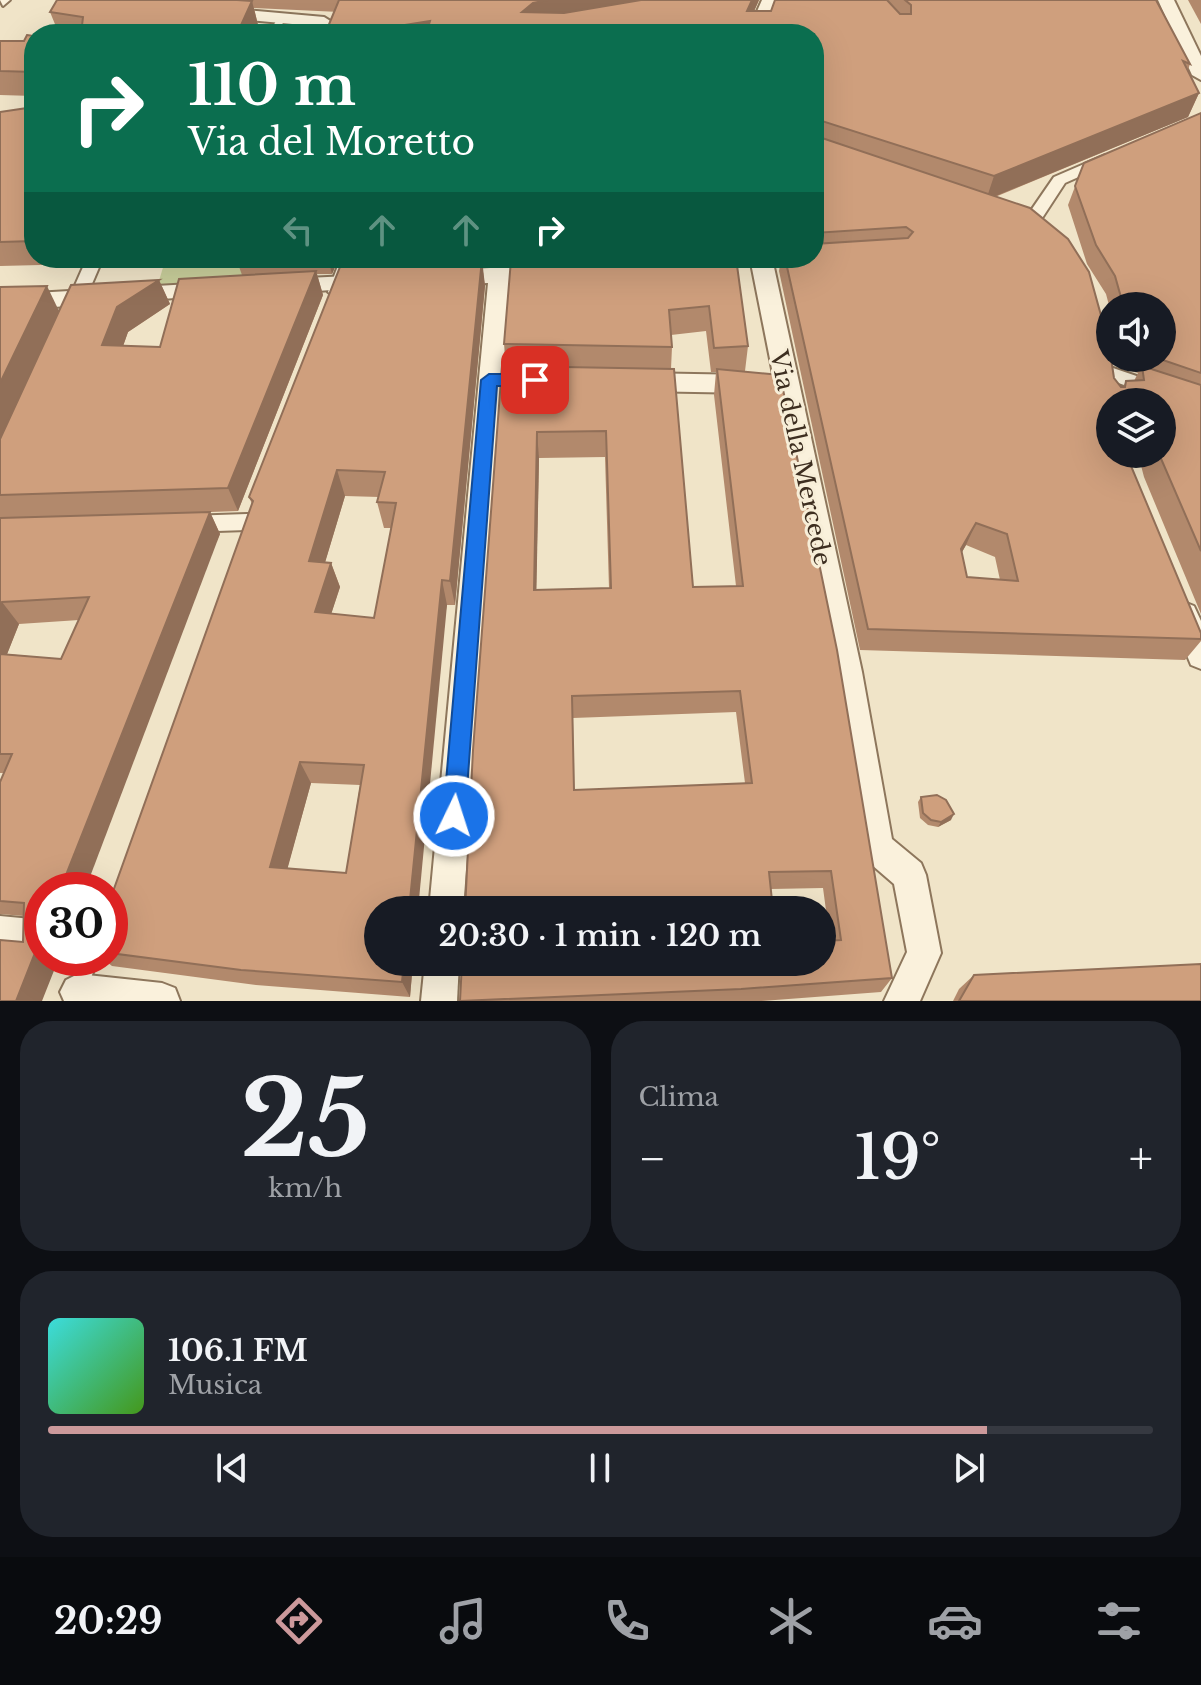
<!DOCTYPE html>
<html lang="it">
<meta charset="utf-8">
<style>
body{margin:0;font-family:"Libre Baskerville",serif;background:#20242c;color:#f1f3f6;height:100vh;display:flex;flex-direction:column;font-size:30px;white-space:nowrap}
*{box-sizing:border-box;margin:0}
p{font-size:26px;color:#9ea1a6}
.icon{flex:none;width:44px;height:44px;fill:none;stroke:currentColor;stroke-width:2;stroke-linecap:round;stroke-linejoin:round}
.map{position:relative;height:1001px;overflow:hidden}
.details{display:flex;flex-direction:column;gap:20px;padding:20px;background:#0d0f14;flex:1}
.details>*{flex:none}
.guide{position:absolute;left:24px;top:24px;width:800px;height:244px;border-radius:32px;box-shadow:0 8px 32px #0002;background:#0b6e4f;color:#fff;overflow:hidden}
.controls{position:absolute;left:1096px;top:292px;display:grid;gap:16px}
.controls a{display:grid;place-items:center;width:80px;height:80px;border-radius:50%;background:#171b24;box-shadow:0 8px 32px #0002;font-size:40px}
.speed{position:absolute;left:24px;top:872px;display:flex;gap:16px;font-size:40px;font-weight:700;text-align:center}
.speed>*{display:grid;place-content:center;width:104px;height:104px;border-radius:50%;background:#171b24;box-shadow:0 8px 32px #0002;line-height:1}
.speed .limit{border:12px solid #d22;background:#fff;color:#111}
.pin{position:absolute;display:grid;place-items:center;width:68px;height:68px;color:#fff;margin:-34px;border-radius:16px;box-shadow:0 4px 12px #0006}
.me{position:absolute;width:88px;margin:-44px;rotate:4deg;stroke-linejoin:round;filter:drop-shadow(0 0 6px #0008)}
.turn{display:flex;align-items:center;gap:28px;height:168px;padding:0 32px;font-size:36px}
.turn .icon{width:104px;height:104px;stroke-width:2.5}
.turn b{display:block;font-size:56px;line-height:68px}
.lanes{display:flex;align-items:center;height:76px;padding:0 32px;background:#0003;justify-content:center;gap:40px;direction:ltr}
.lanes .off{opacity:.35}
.big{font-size:60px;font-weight:600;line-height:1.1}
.details .tile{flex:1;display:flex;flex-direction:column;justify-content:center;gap:12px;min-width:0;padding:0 28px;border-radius:32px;background:#20242c}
.details .dial{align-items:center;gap:0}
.dial b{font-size:104px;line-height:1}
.song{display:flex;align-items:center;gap:24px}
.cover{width:96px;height:96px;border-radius:12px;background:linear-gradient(135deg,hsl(180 70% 55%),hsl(100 70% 35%))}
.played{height:8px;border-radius:4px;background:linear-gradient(90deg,#cc999b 85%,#363941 85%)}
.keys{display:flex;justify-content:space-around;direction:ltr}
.heat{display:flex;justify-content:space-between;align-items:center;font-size:44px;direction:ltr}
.details .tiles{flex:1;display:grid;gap:20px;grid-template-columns:1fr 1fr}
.tile:last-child{grid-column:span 2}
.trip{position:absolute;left:364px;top:896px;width:472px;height:80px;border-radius:40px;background:#171b24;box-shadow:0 8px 32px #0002;font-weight:600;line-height:80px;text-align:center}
.tabs{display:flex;height:128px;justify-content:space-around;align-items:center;background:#090b0e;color:#9ea1a6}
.tabs .icon{width:56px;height:56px}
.tabs .current{color:#cc999b}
.tabs b{font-size:36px;color:#f1f3f6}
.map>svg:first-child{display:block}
.green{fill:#c9cf9b}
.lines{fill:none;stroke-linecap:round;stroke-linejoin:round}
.service-casing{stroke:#8d765c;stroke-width:4}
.pedestrian-casing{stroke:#8d765c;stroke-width:4}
.minor-casing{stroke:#8d765c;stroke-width:4}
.service{fill:#faf1dc;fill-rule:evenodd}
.pedestrian{fill:#faf1dc;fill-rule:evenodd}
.minor{fill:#faf1dc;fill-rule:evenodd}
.wall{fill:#b2896c;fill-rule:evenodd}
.shaded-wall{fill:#916f58}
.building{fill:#cf9f7d;stroke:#916f58;stroke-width:2;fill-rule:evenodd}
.route{fill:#1a73e8;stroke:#114b97;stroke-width:2}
.labels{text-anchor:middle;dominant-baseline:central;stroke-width:6;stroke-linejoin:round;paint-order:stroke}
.street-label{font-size:24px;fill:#3d2e20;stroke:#f7eed8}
</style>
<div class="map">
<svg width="1201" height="1001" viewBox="0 0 1201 1001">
<rect width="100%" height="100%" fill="#f0e4c8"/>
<path class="green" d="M166 258H251L241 283 157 287Z"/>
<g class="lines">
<g class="service-casing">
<g id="service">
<path d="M278 17 285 19 277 34H269Z"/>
<path d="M82 958H98L85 995 79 997 73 995 71 989Z"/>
</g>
</g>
<g class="pedestrian-casing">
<g id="pedestrian">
<path d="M0 0H10L3 6Z"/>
<path d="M1105 155 1113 160 1110 163 1065 183 1035 229H1023L1021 225 1054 177Z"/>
<path d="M87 258H103L80 312H68L65 308Z"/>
<path d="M341 258H357L344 292 336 298 328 292Z"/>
<path d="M1113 368 1201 398V412L1107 379 1104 374 1107 369Z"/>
<path d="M247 514 254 516 257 522 254 528 247 530 187 532 180 530 177 524 180 518 187 516Z"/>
</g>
</g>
<g class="minor-casing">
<g id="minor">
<path d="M762 0H778C775 14 767 21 765 34H747Z"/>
<path d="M1158 0H1174L1201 56V80L1192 75Z"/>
<path d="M222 8 324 17 332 22 328 34H310L314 26 216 17 214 13Z"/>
<path d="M492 258H510L511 267 544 266 555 273 544 280 510 282 463 910H429L488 283 451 284 440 277 451 270 490 268Z"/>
<path d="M750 258H772L862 672 892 839 921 863 926 875 941 953 920 1001H884L907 952 894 884 865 859 861 848 832 672Z"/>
<path d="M368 275 379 282 376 287 287 293 276 286 287 279Z"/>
<path d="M208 283 219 290 216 295 0 311V295Z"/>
<path d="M640 373 749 375 757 378 761 384 757 390 749 393 640 391 632 388 628 382 632 376Z"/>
<path d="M1184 602 1194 606 1201 621V669L1191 665 1170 614 1174 606Z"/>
<path d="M0 916 42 920V954L0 950Z"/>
<path d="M425 962H459L457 1001H421Z"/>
<path d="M78 974 162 983 175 988 180 1001H64L60 992 66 980Z"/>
</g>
</g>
<use href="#service" class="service"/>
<use href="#pedestrian" class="pedestrian"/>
<use href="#minor" class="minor"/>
</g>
<g class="wall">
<path d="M57 0H759L754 11H771L775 0H1156L1190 64 1188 70 1199 93 1188 117 995 197 1114 378 1121 387H1123L1126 381H1134L1138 373 1125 369 1122 358H1162V306H1110V309L1106 294 1087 264 1068 205 1084 163 1201 113V614L1144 477 1138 454H1162V402H1110V454L1201 633V641L1185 660 860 650 779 271 781 259 775 258H814V34L254 8 258 25 254 34H59L50 12ZM966 545 995 557 1000 580 967 577 962 552Z"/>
<path d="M1188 0H1201V24Z"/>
<path d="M34 36V96L0 95V41H24Z"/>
<path d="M34 107V258H85L81 264 0 266V112Z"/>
<path d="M101 258H166L164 263 104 264Z"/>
<path d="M236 258H339L332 274H317L323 295 238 511 210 512 220 534 23 942 24 916 0 914V782L4 773H0V287L59 310 159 280 170 304 128 332 123 346 160 347 242 275ZM79 620 61 659 7 654 19 624Z"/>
<path d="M351 258H490L487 265H482L485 286 455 605H447L378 962H413L410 997 256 985 112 966 102 958H110V900L252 504 249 497 353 266ZM345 496 379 497 377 502 384 528H391L374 618 331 614 340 587 331 563 325 562ZM311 783 360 785 346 873 287 869Z"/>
<path d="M512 258H736L748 346 745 371H738L892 978 881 992 762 1001H460L830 940 823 888 771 889 465 910 506 366 504 344ZM706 331 711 372H716L714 395 736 586 693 587 671 369 672 347 671 335ZM605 457 609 588 536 590 539 458ZM736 712 745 783 574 790 573 718Z"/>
<path d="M921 797 951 820 938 827 928 825 920 818 918 802Z"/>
<path d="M974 975 1201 1001H953L959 989Z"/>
</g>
<g class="shaded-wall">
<path d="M548 0H683L534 26 522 12 533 3Z"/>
<path d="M752 0H759L744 34 747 11Z"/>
<path d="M252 1 258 25 254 34H237Z"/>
<path d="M430 21 431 34H348Z"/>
<path d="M1199 93 1188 117 986 200 994 176Z"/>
<path d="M819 120 815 144V123Z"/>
<path d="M78 258H85L81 264Z"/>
<path d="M328 258H339L332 274Z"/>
<path d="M482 259 485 286 455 605 450 581Z"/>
<path d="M316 271 323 295 238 511 228 488Z"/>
<path d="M159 280 170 304 128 332 115 369 102 345 117 307Z"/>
<path d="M47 286 59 311 0 440V383Z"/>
<path d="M537 432 539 458 536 613 534 590Z"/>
<path d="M337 470 345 496 318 586 309 561Z"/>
<path d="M210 512 220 534 85 890H60Z"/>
<path d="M976 523 966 545 951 571 961 549Z"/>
<path d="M331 563 340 587 324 636 315 612Z"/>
<path d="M442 580 447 605 418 910H409Z"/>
<path d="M2 602 19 624 0 672V607Z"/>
<path d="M300 762 311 783 283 885 270 867Z"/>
<path d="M954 814 951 820 938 827 941 822Z"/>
<path d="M42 935V958H59L42 1001H16Z"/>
<path d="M404 962H413L410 997 402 982Z"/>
</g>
<g class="building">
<path d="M57 0H237L252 1 237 34H81L83 17 50 12Z"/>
<path d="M339 0H548L533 3 522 12 564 13 641 0H752L747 11H771L775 0H887L900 14H911V5L905 0H1156L1190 64 1183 61 1199 93 994 176 819 120 815 123 816 136 1030 208 1068 239 1089 272 1110 348V358H1111L1114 378 1121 387H1125L1126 381 1144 380 1142 366 1201 385V551L1159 454H1162V402H1110V454H1126L1201 633V639L868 629 785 258H814V244L908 238 913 232 906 227 814 233V34H426L430 21 348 34H325ZM976 523 1007 534 1018 581 967 577 961 549Z"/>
<path d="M27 35 34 36V72L0 71V41H24Z"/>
<path d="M34 107V241L0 242V112Z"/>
<path d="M1201 113V373L1157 358H1162V306H1122V301L1115 276 1096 245 1075 186 1084 163Z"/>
<path d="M568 258H736L748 346 714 348 709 306 669 310 672 347 504 344 511 260Z"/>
<path d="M482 259 450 581 442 580 409 910H378V962H404L402 982 241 970 110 953V900L253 501 249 497 340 267ZM337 470 385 472 377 502 396 503 374 618 315 612 331 563 309 561ZM300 762 364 765 346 873 270 867Z"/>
<path d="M316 271 228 488 0 495V439L71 285 159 280 117 307 102 345 160 347 179 279Z"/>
<path d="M47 286 0 383V287Z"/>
<path d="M502 366 674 369 693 587 743 586 717 369 780 375 837 650 892 978 741 989 460 1001 462 962H822V941L841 940 831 871 769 872 773 910H465L473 750ZM606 431 611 588 534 590 537 432ZM740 691 752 783 574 790 572 696Z"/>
<path d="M210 512 60 890H42V935L16 1001H0V940L23 942 24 903 0 901V782L12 754H0V654L61 659 89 597 2 602 0 607V518Z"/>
<path d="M937 795 946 800 954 814 941 822 931 820 923 813 921 797Z"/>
<path d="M1201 964V1001H959L974 975Z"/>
</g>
<path class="route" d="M489 374H535L543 380 535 386H497L465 816 462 824 454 827 446 824 443 816 481 380Z"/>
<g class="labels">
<g class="street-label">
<text transform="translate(801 458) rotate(78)">Via della Mercede</text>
</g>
</g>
</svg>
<div class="controls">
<a><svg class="icon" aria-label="sound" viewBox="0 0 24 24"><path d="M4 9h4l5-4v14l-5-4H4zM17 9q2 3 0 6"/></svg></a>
<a><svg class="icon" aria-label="layers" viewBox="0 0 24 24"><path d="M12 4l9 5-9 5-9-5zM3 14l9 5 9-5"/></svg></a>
</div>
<div class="speed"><div class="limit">30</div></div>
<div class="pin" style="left:535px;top:380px;background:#d93025"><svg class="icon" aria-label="arrive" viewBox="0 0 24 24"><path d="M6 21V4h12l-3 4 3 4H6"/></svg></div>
<svg class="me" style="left:454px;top:816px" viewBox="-20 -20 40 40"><circle r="17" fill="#1a73e8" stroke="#fff" stroke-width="3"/><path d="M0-11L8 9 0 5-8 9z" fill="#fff"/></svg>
<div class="trip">20:30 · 1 min · 120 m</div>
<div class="guide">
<div class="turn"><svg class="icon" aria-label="right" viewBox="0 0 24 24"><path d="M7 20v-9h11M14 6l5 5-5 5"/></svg><div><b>110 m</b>Via del Moretto</div></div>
<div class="lanes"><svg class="icon off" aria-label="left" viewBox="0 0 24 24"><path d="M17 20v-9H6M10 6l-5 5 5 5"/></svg><svg class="icon off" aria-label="ahead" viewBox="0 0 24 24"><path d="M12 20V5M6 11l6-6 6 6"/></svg><svg class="icon off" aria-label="ahead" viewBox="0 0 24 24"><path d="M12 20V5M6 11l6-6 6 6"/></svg><svg class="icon" aria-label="right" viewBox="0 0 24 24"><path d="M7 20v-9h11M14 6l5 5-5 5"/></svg></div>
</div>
</div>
<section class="details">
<div class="tiles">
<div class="tile dial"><b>25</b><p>km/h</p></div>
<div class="tile"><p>Clima</p>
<div class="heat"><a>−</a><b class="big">19°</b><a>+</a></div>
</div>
<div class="tile">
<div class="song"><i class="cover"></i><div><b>106.1 FM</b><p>Musica</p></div></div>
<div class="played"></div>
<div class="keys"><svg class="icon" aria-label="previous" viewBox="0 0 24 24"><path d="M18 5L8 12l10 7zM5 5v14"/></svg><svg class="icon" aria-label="pause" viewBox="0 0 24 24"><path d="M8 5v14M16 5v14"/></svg><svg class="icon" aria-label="next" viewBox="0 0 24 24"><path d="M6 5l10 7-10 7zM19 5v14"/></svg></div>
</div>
</div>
</section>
<nav class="tabs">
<b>20:29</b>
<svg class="icon current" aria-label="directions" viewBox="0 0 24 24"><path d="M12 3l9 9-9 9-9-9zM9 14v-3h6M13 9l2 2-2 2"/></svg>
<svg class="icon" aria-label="music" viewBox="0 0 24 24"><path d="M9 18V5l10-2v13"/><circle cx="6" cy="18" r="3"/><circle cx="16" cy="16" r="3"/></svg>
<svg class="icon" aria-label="phone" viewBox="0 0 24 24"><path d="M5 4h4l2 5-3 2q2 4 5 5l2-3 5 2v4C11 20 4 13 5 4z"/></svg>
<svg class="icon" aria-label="climate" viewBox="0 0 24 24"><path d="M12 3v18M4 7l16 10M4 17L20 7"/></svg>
<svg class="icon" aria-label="car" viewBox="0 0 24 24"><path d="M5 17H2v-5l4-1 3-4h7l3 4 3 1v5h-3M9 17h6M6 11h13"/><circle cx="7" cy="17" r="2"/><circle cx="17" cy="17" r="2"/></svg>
<svg class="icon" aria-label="filters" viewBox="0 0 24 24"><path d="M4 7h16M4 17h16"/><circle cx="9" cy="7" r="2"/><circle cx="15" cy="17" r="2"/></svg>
</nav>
